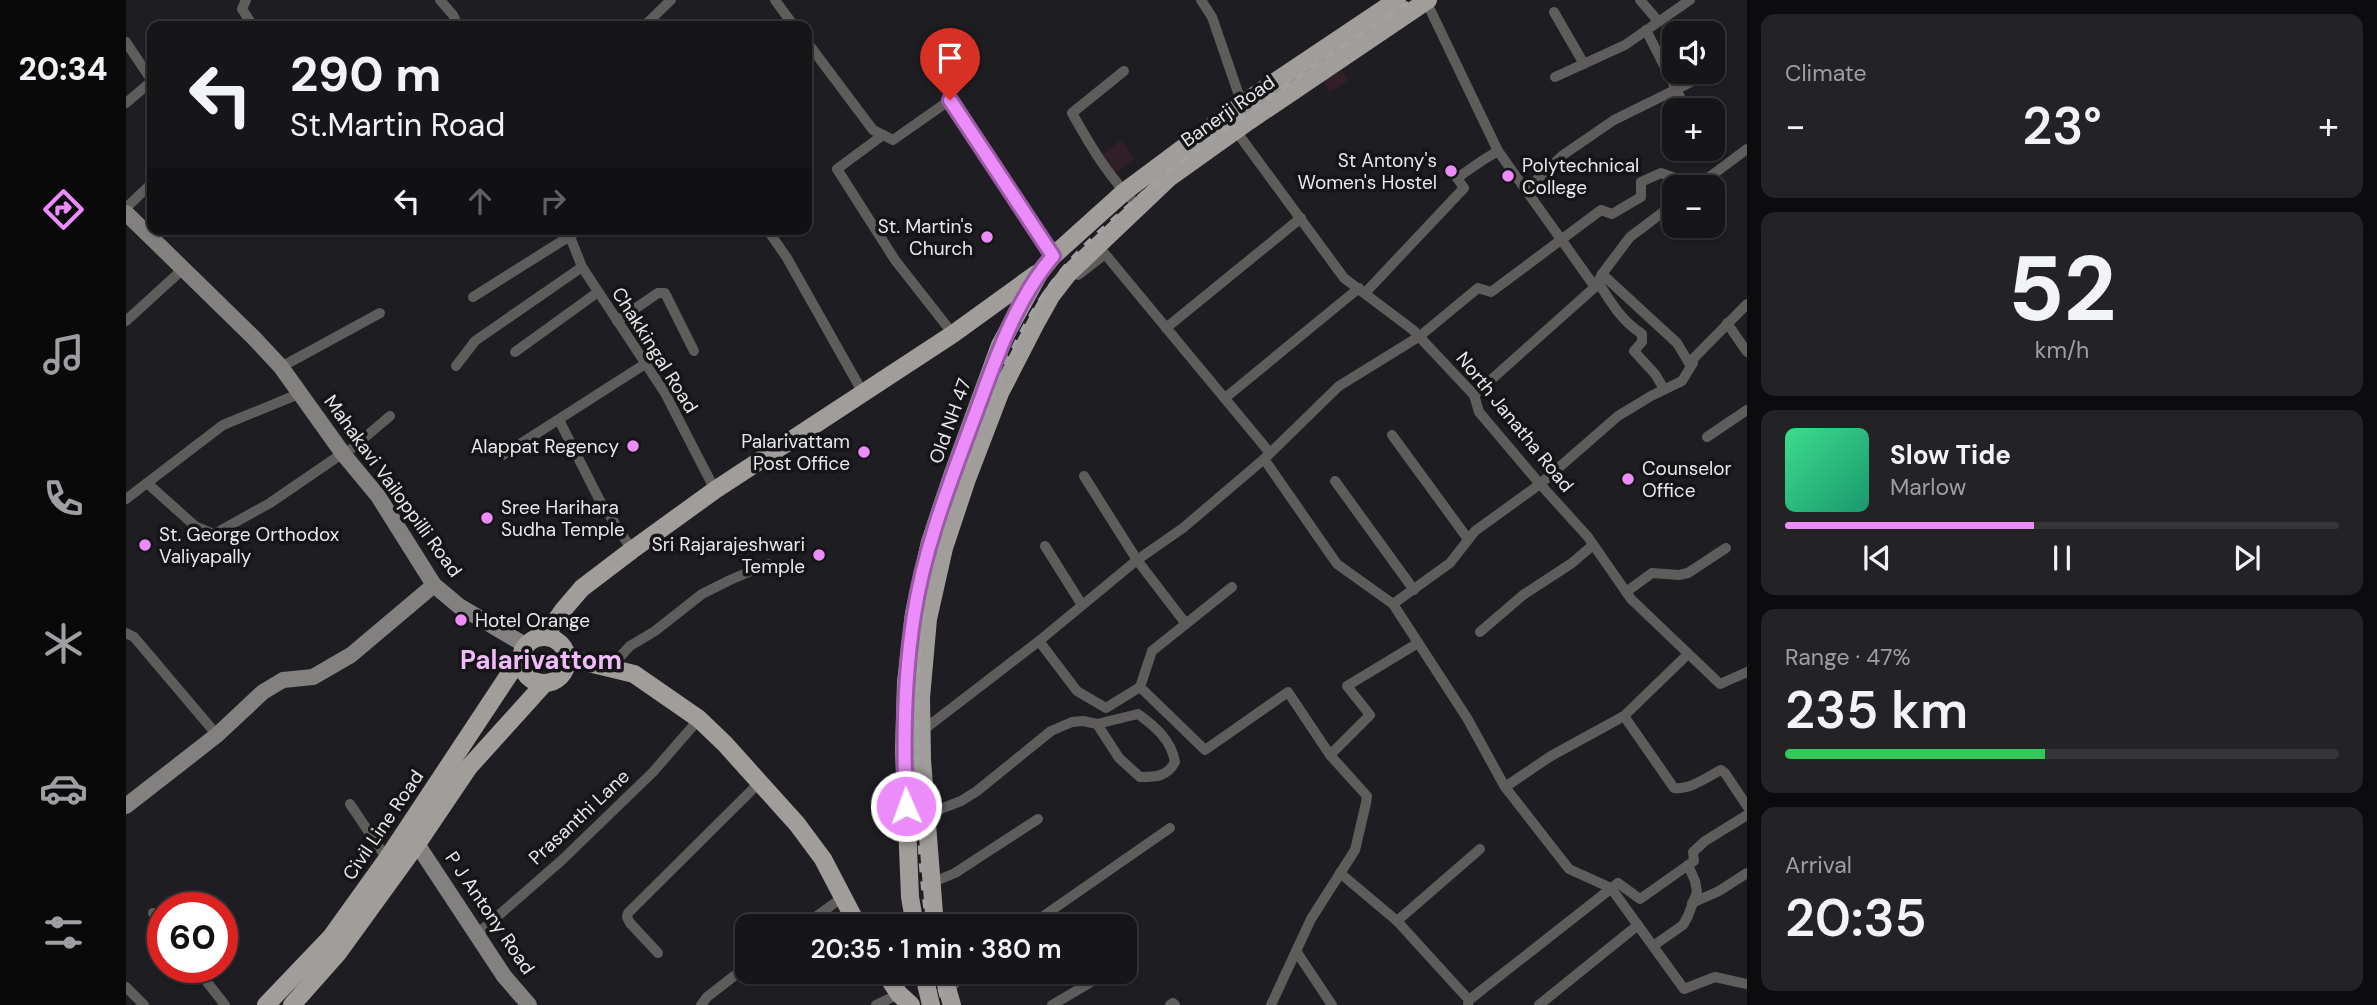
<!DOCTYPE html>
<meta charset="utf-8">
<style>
body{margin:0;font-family:"DM Sans",sans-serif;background:#232326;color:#f1f3f6;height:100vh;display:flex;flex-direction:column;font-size:26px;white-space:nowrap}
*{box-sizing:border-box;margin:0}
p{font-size:23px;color:#9e9fa2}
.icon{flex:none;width:38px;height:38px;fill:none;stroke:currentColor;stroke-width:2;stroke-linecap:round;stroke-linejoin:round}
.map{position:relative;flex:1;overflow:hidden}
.panel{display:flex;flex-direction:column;gap:14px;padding:14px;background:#0c0c0e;width:630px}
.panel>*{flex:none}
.hud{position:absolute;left:21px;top:21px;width:665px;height:214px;border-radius:14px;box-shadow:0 2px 5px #0004,0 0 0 2px #353538;background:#161619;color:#f1f3f6;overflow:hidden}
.buttons{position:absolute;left:1536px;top:21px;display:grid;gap:14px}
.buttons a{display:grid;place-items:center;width:63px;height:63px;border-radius:14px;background:#161619;box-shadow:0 2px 5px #0004,0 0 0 2px #353538;font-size:35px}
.speed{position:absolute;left:21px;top:892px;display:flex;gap:14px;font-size:35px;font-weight:700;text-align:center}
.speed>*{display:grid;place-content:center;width:91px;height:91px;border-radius:50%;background:#161619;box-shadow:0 2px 5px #0004,0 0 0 2px #353538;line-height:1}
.speed .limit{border:10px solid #d22;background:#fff;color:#111}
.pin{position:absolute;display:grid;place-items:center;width:60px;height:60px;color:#fff;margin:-72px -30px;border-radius:50% 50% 50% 0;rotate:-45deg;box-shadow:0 0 7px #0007}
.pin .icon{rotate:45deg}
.me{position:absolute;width:77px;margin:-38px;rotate:358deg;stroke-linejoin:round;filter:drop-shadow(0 0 5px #0008)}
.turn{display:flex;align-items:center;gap:24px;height:147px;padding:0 28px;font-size:32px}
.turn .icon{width:91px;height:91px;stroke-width:2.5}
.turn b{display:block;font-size:49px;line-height:60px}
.lanes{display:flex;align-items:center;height:66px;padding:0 28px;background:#0003;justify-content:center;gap:35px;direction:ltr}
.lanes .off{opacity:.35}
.big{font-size:52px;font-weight:600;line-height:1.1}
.panel .card{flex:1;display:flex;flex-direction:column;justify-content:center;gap:10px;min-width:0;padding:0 24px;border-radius:14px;background:#232326}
.panel .dial{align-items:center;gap:0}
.dial b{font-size:91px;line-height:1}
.song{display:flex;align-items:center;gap:21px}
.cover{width:84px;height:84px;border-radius:10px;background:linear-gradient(135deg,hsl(150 70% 55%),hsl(160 70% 35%))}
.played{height:7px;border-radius:4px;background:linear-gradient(90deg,#ec8cfb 45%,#353538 45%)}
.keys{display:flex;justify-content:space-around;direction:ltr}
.heat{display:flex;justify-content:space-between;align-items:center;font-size:38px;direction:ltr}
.charge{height:10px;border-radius:5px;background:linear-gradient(90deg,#34c759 47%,#353538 0)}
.trip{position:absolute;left:609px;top:914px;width:402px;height:70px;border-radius:14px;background:#161619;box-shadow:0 2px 5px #0004,0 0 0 2px #353538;font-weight:600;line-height:70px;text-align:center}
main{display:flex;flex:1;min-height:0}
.menu{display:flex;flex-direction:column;width:126px;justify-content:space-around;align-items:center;background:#09090a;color:#9e9fa2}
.menu .icon{width:49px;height:49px}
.menu .selected{color:#ec8cfb}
.menu b{font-size:32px;color:#f1f3f6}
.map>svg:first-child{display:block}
.commercial{fill:#301f27}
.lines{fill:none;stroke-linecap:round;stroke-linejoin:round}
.street{stroke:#5e5d5c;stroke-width:10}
.secondary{stroke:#83817f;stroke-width:16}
.primary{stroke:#a09d9a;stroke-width:18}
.rail{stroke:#a2a2a4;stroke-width:4.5;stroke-dasharray:9 9;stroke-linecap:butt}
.route-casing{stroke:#995ba3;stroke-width:18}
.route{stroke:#ec8cfb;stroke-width:12}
.poi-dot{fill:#ec8cfb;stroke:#151417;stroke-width:2.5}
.labels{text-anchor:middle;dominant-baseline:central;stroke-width:7;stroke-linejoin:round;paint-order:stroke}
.street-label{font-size:19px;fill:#e8e8ea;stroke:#151417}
.poi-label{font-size:19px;fill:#e8e8ea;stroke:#151417;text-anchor:end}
.district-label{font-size:26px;font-weight:bold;fill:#f1bcf9;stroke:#151417}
</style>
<main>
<nav class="menu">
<b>20:34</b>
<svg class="icon selected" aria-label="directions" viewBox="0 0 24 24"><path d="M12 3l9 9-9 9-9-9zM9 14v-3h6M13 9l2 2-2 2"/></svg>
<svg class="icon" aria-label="music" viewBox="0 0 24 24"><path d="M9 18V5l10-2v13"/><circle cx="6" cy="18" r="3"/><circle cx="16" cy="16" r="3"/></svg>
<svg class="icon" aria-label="phone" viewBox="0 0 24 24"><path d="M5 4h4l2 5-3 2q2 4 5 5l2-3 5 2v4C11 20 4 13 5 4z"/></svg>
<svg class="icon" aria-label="climate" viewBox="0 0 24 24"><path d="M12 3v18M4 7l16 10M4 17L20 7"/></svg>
<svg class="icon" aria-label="car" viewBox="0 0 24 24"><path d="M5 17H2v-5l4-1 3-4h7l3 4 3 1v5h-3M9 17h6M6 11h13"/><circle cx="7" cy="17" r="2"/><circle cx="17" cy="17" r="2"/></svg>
<svg class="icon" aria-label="filters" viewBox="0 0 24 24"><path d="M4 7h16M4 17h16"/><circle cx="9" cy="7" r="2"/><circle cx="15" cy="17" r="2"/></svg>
</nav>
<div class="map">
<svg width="1621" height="1005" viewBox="0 0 1621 1005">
<rect width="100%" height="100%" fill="#1e1d21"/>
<g class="commercial">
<path d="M1216 70 1223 80 1204 92 1197 82Z"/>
<path d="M995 140 1009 158 988 174 973 157Z"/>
</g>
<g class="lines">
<g class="street">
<path d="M120 0 116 9 127 26"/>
<path d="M314 0 327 15 332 26"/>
<path d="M649 0 668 26"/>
<path d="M1075 0 1086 17 1116 104"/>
<path d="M1514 0 1532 21"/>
<path d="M1300 1 1372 151 1469 287"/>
<path d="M1428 12 1458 64"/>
<path d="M518 26 545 0"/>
<path d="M1520 30 1557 103 1556 110"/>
<path d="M0 42 26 81 0 103"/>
<path d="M681 42 747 130 767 140 824 100 927 256"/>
<path d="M998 71 946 113C965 147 984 179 1012 206"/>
<path d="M1429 77 1499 45 1564 0"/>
<path d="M1539 124 1549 118"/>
<path d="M1110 131 1218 278 1287 330 1348 395 1353 412 1414 484 1462 537 1505 599 1594 684 1621 672"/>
<path d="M757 135 711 169 769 260 827 334"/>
<path d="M1570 187 1621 149"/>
<path d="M1400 190 1437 155 1488 120 1565 82"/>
<path d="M0 208 26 183"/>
<path d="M441 229 456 267 539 393 589 490"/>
<path d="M641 229 661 258 737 393"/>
<path d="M1476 274 1551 343 1563 363"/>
<path d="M952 275 979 254 1144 453"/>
<path d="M1472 282C1485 303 1496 321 1516 334V342L1508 351 1529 374 1538 389"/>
<path d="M1239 293 1338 188 1331 178 1357 160 1372 151"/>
<path d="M347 297 455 229"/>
<path d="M0 321 57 269"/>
<path d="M491 321 532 293H539L568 351"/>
<path d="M1601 323 1621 352"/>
<path d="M1040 328 1175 218"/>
<path d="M389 352 472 292"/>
<path d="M330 366 349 341 456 267"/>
<path d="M155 367 254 313"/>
<path d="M1348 395 1469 287 1476 274 1504 237 1549 203"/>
<path d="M1099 398 1233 288"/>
<path d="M433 420 473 499 506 550"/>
<path d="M1266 435 1342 539"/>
<path d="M1581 437 1621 410"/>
<path d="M218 455 264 416"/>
<path d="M377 455 519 364"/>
<path d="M1138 459 1211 564 1267 604 1341 718 1379 787"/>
<path d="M958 476 1011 560 1060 624"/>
<path d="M1209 481 1288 590"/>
<path d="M21 483 69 526 88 534 144 503 217 453"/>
<path d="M0 499 97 425 175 393"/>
<path d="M919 546 956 605"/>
<path d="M1500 592 1526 573 1553 575 1562 573 1600 548"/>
<path d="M1267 604 1324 563 1349 531 1414 484 1492 416 1525 396 1556 381 1567 363H1563L1621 304"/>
<path d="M1354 632 1397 595 1446 563 1467 545"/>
<path d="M0 633 8 637 91 735"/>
<path d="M913 641 951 691 980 708 1014 687 1079 750 1162 692 1204 755"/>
<path d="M1562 654 1498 716 1425 756 1379 787 1443 869 1485 888 1558 989 1589 977 1621 984"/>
<path d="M479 666 492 659 504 646 529 631 576 594 604 580 642 564"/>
<path d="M1014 687 1026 651 1106 587"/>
<path d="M1498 716 1548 788C1564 790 1581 777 1595 770L1599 773 1621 806"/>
<path d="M796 731 913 641 1011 560 1057 528 1138 459 1213 386 1294 336 1352 288 1365 292 1475 210 1486 214 1515 197V182L1535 173 1572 186"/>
<path d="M224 804 261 859"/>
<path d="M799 815 835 801 851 791 925 731 946 722 957 721 971 724 1012 714C1030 727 1045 740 1049 762 1041 777 1030 777 1014 777L993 758 971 724"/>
<path d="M1214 873 1271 921 1343 1000 1342 1004"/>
<path d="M805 883 829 873 912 819"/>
<path d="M1566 903 1593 891 1621 873"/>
<path d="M27 913 37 926"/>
<path d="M1271 921 1354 849"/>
<path d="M677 926 717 897"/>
<path d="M903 926 1044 828"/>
<path d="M351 934 436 860 527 772 573 719"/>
<path d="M1527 946 1557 925 1562 916 1571 892 1569 881 1562 865"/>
<path d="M1170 951 1206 1005"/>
<path d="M532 953 504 923 501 917 502 913 634 782"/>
<path d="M70 968 99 1005"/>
<path d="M0 987 18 1005"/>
<path d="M823 991 839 971"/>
<path d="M1343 1000 1492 883 1514 899 1568 861 1567 852 1579 841 1621 815"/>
<path d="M575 1005 581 997 621 966"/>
<path d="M750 1005 773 994"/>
<path d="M926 1005 972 978"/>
<path d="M1044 1005 1047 1003 1049 1005"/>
<path d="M1145 1005 1185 919 1229 850 1240 803 1241 796 1204 755 1244 715 1221 686 1292 643"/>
<path d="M1413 1005 1512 925"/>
</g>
<g class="secondary">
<path d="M0 213 128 338 155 367 218 455 252 496 308 585 333 606 399 645"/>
<path d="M0 806 91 735 137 692 157 680 187 677 225 655 308 585"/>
<path d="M291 844 378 976 403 1005"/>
</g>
<g class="primary">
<path d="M419 636 438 609 456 588 506 550 589 490 827 334 910 274"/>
<circle cx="418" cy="660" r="23"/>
<path d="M442 658 508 674 573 719 599 744 671 824 697 859 732 926"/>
<path d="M789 926 784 897 778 750 780 682 788 613 804 542 826 476 874 345 914 272 927 256 998 192 1116 104 1271 0"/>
<path d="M809 926 796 760 795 698 802 619 818 548 841 479 874 393 911 321 925 296 942 274 1043 178 1123 121 1302 0"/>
<path d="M758 971 773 994 785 1005"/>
<path d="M797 971 805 1005"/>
<path d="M816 971 826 1005"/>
<path d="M140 1005 205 937 261 859 394 658"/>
<path d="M166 1005 212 953 291 844 343 767 418 684"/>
</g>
<g class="rail">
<path d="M802 926C793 868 792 809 791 750 791 705 790 658 797 614 806 551 830 489 853 430 873 376 897 319 933 274 957 244 987 220 1015 195 1100 123 1195 61 1287 0"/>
<path d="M809 971 818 1005"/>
</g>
</g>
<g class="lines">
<g class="route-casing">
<path id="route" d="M780 806C777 742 778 678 788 615 799 543 827 475 852 407 871 355 891 298 927 256L824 100"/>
</g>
<use href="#route" class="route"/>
</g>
<g class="poi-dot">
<circle cx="1325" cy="171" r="7"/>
<circle cx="1382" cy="176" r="7"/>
<circle cx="861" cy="237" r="7"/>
<circle cx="507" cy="446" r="7"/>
<circle cx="738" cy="452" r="7"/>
<circle cx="1502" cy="479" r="7"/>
<circle cx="361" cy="518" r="7"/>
<circle cx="19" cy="545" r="7"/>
<circle cx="693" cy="555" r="7"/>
<circle cx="335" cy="620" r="7"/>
</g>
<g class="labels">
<g class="street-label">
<text transform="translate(1102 111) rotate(-35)">Banerji Road</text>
<text transform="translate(529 350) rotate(58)">Chakkingal Road</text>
<text transform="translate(824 421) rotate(-70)">Old NH 47</text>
<text transform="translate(1389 422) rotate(51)">North Janatha Road</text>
<text transform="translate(267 486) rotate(54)">Mahakavi Vailoppilli Road</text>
<text transform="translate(453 817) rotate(-43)">Prasanthi Lane</text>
<text transform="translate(257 825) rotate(-56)">Civil Line Road</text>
<text transform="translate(364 913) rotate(56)">P J Antony Road</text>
</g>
<g class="poi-label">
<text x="1311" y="160">St Antony's<tspan x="1311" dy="22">Women's Hostel</tspan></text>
<text x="1396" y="165" text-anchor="start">Polytechnical<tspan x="1396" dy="22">College</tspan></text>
<text x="847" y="226">St. Martin's<tspan x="847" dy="22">Church</tspan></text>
<text x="724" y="441">Palarivattam<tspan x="724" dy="22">Post Office</tspan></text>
<text x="493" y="446">Alappat Regency</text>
<text x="1516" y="468" text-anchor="start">Counselor<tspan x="1516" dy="22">Office</tspan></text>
<text x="375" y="507" text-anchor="start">Sree Harihara<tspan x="375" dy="22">Sudha Temple</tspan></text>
<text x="33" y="534" text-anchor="start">St. George Orthodox<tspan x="33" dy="22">Valiyapally</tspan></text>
<text x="679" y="544">Sri Rajarajeshwari<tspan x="679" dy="22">Temple</tspan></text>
<text x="349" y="620" text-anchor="start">Hotel Orange</text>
</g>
<g class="district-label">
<text x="415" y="660">Palarivattom</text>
</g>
</g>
</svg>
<div class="buttons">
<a><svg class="icon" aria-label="sound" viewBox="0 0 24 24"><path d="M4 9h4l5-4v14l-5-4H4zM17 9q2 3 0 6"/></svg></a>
<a>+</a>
<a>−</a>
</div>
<div class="speed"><div class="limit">60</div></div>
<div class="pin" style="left:824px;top:100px;background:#d93025"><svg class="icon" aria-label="arrive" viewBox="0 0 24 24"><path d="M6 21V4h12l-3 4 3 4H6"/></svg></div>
<svg class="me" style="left:780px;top:806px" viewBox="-20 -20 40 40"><circle r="17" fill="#ec8cfb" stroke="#fff" stroke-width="3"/><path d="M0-11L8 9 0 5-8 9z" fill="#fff"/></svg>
<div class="trip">20:35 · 1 min · 380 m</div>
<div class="hud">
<div class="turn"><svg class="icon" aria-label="left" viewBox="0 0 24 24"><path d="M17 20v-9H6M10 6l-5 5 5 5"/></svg><div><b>290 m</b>St.Martin Road</div></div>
<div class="lanes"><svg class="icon" aria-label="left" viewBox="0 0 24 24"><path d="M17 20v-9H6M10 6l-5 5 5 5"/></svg><svg class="icon off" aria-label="ahead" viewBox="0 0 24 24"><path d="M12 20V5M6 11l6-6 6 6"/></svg><svg class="icon off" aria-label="right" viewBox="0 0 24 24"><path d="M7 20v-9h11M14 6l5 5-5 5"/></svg></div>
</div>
</div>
<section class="panel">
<div class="card"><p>Climate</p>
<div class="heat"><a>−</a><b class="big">23°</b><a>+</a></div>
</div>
<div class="card dial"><b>52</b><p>km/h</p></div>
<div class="card">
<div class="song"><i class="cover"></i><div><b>Slow Tide</b><p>Marlow</p></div></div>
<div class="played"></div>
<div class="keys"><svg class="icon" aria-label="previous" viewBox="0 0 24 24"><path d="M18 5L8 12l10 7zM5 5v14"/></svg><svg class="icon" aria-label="pause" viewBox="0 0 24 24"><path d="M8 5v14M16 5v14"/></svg><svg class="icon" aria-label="next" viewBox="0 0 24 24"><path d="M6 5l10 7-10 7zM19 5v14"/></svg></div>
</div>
<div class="card"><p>Range · 47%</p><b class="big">235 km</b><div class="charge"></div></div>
<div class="card"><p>Arrival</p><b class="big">20:35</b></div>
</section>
</main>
